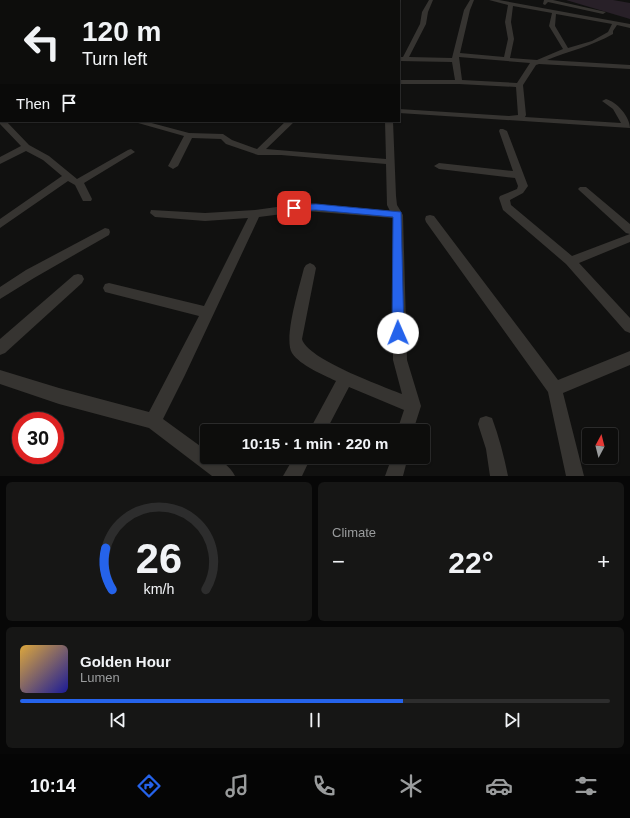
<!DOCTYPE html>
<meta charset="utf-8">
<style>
body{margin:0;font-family:Helvetica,sans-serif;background:#161615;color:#f1f3f6;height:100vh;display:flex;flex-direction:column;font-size:15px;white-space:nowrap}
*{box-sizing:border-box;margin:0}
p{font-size:13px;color:#9a9c9d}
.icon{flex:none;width:22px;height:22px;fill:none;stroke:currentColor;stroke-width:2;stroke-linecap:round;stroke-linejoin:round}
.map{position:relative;height:476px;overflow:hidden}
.details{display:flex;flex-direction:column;gap:6px;padding:6px;background:#070707;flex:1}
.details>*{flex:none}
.top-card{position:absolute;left:0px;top:0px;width:400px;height:122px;box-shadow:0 1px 3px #0004,0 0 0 1px #2d2d2d;background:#0d0d0c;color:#f1f3f6;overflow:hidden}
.needle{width:26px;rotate:7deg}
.buttons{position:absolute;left:582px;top:428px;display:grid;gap:8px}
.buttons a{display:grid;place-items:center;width:36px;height:36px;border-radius:4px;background:#0d0d0c;box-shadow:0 1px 3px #0004,0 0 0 1px #2d2d2d;font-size:20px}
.speed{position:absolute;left:12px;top:412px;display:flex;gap:8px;font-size:20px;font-weight:700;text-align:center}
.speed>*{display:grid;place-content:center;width:52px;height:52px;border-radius:50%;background:#0d0d0c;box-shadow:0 1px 3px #0004,0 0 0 1px #2d2d2d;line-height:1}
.speed .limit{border:6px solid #d22;background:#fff;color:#111}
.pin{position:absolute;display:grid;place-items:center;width:34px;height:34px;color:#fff;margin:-17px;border-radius:8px;box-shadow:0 2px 6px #0006}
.me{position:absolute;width:44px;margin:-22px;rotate:359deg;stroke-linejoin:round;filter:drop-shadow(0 0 3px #0008)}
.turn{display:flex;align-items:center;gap:14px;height:84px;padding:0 16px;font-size:18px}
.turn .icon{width:52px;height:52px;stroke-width:2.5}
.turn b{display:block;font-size:28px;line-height:34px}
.then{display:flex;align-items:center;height:38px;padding:0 16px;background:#0003;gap:8px;font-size:15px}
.big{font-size:30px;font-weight:700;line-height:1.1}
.details .card{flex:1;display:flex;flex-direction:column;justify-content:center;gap:6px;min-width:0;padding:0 14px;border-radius:6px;background:#161615}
.details .dial{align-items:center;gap:0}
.dial svg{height:104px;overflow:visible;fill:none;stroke:#2d2d2d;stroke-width:7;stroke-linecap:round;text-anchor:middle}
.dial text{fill:#f1f3f6;stroke:none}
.song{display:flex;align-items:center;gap:12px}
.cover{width:48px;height:48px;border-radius:6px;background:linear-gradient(135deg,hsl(40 70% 55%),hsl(240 70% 35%))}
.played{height:4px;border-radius:2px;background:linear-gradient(90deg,#2563eb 65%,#2d2d2d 65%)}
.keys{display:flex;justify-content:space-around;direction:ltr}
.heat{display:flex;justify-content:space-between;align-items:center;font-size:22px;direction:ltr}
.details .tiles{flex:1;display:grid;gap:6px;grid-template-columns:1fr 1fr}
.card:last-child{grid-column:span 2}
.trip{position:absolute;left:200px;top:424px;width:230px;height:40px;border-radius:4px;background:#0d0d0c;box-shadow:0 1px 3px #0004,0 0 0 1px #2d2d2d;font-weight:700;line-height:40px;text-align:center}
.tab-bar{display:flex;height:64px;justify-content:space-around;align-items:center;background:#050505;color:#9a9c9d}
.tab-bar .icon{width:28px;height:28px}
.tab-bar .active{color:#2563eb}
.tab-bar b{font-size:18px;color:#f1f3f6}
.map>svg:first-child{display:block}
.green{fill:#282028}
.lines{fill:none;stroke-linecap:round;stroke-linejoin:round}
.minor{fill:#363431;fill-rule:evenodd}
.route{fill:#2563eb;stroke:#184099}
</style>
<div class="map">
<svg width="630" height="476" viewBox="0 0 630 476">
<rect width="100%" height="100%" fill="#111110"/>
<path class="green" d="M566 0H613L630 3V19Z"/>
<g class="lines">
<g class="minor">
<rect x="5" y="0" width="9" height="1"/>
<rect x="390" y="0" width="4" height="1"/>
<path d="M429 0H433L428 12 426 24 409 57 452 58 464 10 470 0H474L470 10 460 53 504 57 508 39 505 22 508 5 489 0H499L630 24V28L617 25 613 31V34C592 46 569 51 547 60L630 65V69L539 64 536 65 523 85 526 115 525 117 621 123 613 109 602 101 606 99C617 102 630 117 630 128L399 113V109L509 116 518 115 516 87 459 84H399V80H455L452 62 399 61V57H403L420 24 422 12ZM513 6 552 13 549 26 563 49 537 60 510 58 514 39 511 22ZM556 14 612 24 608 32 592 41 568 48 555 26ZM459 57 530 63 517 83 462 80Z"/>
<path d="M544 0H553L606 12 603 14 548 2 545 5 543 4Z"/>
<rect x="0" y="49" width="1" height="4"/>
<path d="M0 72H1L0 77Z"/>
<path d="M0 119 1 121H6L29 145 49 156 77 179 128 150 131 149 135 152 84 183 92 199 91 201H83L75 185 68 181 0 228V219L62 176 43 160 26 151 0 164V157L21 146 0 124Z"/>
<path d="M131 121H144L189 133 223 134 232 140 257 149 286 121H295L266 149 386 159 385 121H393L396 196 397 205 403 215 407 360 421 406 413 431H397L404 410 349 387 326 431H309L336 381C322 374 301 366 292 353 283 339 300 285 304 268L306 265 310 263 314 265 316 268 302 339C307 359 382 386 402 394L393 360V218L306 211 259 217 185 375 163 419 207 451V457C218 457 230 466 235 476H212L149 428 59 404 0 384V370L59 388 149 412 199 316 109 293 105 292 103 288 105 284 109 283 204 306 248 218 205 221 155 217 150 213 151 210 205 213 255 210 306 203 390 211 387 205 386 164 281 155H258L226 144 221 139 192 138 178 166 173 169 168 166 184 136Z"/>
<path d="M500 129H503L507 131 528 186 523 193 510 200 511 205 572 256 630 234 626 233 580 191 578 189 580 187H586L630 224V242L579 263 630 318V333L625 331 566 264 503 210 499 198 500 196 517 189 518 186 515 178 439 169 434 166 439 163 513 171 499 131Z"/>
<path d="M430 215 434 216 558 380 630 351V365L563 393 584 476H566L548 392 426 222 425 219 426 216Z"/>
<path d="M105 228 109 229 110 232 109 235 34 278 0 299V287L26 270Z"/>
<path d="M78 274 82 275 84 279 82 283 5 353 0 355V339L74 275Z"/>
<path d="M486 416 492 418C499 437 504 456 508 476H490L486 449 478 424 480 418Z"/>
<path d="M294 457H311L302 476H283Z"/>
<path d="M392 457H408L403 476H385Z"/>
</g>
</g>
<path class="route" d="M316 204 401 212 404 333 402 337 398 338 394 337 392 333 393 217 316 210 294 211 290 208 294 205Z"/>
</svg>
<div class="buttons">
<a><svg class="needle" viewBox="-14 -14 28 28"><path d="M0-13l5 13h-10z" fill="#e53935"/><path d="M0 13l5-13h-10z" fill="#9a9c9d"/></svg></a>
</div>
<div class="speed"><div class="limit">30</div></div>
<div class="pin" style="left:294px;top:208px;background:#d93025"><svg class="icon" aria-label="arrive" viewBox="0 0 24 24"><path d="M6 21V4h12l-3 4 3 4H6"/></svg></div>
<svg class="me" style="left:398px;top:333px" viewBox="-20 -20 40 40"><circle r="19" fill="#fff"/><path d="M0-13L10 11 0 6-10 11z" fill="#2563eb"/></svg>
<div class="trip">10:15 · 1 min · 220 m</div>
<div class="top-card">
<div class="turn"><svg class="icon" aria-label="left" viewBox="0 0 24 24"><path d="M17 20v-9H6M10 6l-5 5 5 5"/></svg><div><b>120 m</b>Turn left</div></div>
<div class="then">Then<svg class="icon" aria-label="arrive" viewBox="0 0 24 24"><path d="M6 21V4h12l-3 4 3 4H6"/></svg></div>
</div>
</div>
<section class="details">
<div class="tiles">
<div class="card dial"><svg viewBox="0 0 100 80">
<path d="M14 69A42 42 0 1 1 86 69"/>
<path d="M14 69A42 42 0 0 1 9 37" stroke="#2563eb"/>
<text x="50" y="56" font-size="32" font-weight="700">26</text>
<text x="50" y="72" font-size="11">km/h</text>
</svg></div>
<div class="card"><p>Climate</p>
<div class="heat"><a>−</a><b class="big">22°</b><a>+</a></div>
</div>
<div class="card">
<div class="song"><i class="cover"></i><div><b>Golden Hour</b><p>Lumen</p></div></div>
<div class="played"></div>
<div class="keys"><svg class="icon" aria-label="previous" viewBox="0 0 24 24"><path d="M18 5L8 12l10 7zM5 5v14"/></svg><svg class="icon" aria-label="pause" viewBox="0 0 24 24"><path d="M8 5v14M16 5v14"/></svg><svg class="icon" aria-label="next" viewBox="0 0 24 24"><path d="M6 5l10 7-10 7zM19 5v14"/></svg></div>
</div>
</div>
</section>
<nav class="tab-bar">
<b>10:14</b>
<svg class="icon active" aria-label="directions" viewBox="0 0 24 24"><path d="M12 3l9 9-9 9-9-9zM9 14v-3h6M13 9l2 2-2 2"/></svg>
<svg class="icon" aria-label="music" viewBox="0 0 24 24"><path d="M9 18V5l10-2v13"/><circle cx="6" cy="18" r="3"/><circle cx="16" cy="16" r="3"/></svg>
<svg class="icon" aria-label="phone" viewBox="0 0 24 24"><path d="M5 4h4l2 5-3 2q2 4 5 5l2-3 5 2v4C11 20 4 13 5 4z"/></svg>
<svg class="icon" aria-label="climate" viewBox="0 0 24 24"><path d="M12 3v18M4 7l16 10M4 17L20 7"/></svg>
<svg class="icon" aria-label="car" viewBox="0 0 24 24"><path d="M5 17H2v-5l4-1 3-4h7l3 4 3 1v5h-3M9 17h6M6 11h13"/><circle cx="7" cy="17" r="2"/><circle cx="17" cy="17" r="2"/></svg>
<svg class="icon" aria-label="filters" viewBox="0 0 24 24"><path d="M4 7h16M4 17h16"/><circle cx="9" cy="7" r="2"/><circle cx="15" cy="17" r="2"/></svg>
</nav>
